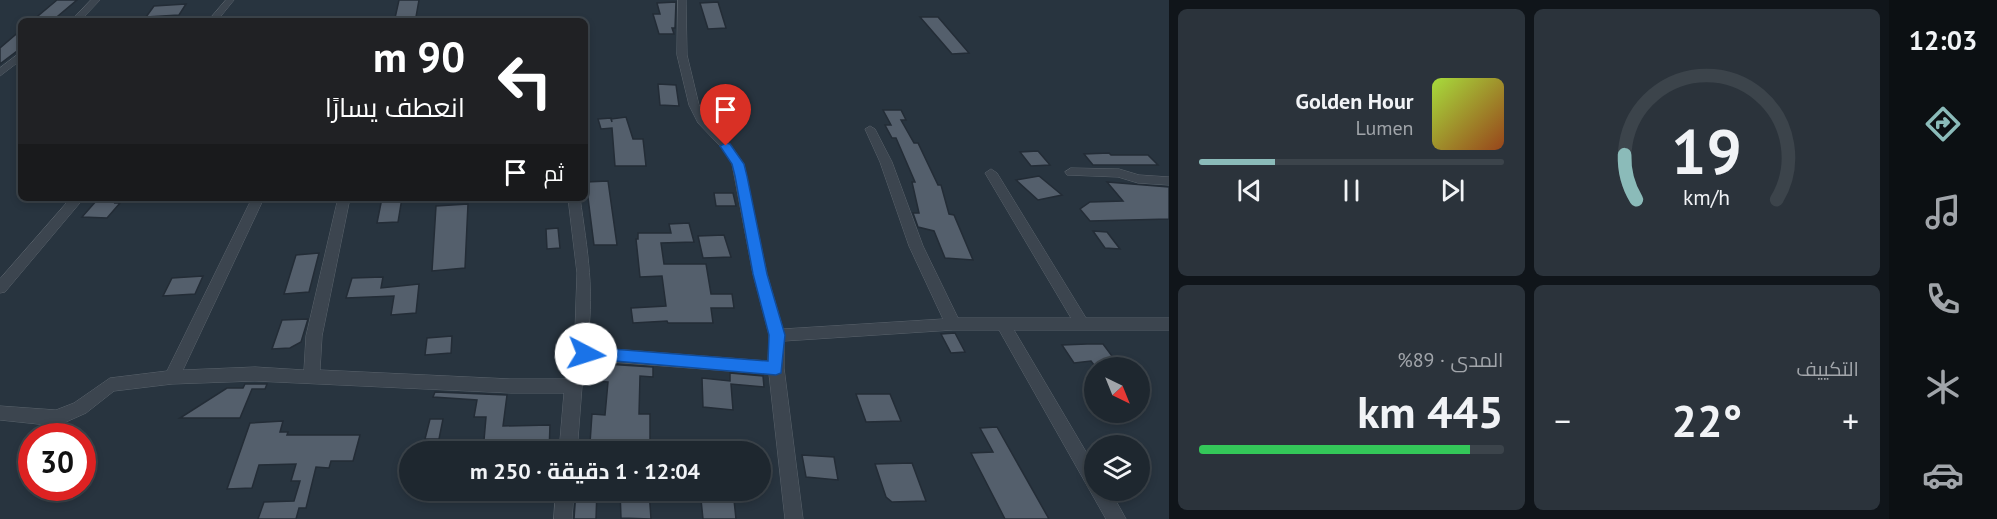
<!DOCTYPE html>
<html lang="ar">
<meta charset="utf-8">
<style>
body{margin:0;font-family:"PT Sans",Cairo,sans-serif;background:#2b333b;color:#f1f3f6;direction:rtl;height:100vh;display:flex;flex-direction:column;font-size:22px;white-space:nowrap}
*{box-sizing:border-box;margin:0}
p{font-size:20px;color:#a1a5aa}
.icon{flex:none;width:33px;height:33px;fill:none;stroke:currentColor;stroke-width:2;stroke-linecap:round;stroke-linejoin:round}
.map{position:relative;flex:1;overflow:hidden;direction:ltr}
.sheet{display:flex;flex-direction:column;gap:9px;padding:9px;background:#10151a;width:720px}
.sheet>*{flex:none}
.top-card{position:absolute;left:18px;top:18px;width:570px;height:183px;border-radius:9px;box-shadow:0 3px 9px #0003,0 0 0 2px #3c444b;direction:rtl;background:#202124;color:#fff;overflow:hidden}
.needle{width:39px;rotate:137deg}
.tools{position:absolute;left:1084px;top:357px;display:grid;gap:12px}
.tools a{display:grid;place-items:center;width:66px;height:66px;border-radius:50%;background:#1e272f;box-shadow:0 3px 9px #0003,0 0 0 2px #3c444b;font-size:30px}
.speed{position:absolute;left:18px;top:423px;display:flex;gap:12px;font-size:30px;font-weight:700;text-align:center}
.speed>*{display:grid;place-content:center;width:78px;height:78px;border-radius:50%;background:#1e272f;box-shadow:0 3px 9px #0003,0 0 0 2px #3c444b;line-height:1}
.speed .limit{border:9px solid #d22;background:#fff;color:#111}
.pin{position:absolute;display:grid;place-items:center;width:51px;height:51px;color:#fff;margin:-62px -26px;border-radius:50% 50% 50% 0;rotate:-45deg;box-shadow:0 0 6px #0007}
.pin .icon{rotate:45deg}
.me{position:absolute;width:66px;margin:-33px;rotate:95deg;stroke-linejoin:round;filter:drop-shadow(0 0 4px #0008)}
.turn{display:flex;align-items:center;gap:21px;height:126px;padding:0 24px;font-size:27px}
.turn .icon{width:78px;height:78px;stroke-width:2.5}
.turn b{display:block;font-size:42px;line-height:51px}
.then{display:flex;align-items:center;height:57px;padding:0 24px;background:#0003;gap:12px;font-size:22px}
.big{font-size:45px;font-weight:700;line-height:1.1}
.sheet .card{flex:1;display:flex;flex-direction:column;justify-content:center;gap:9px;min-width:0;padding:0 21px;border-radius:9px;background:#2b333b}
.sheet .dial{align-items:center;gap:0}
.dial svg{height:156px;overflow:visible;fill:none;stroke:#3c444b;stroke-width:7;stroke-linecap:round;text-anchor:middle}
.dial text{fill:#f1f3f6;stroke:none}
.song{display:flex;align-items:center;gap:18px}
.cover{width:72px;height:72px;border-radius:9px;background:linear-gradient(135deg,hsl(80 70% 55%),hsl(20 70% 35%))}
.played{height:6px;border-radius:3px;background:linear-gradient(90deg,#8bbbb9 25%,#3c444b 25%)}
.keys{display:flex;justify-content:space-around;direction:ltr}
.heat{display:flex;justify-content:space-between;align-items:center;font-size:33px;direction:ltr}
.charge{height:9px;border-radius:4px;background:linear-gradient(90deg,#34c759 89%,#3c444b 0)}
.sheet .tiles{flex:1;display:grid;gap:9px;grid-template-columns:repeat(2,1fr)}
.trip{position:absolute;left:399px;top:441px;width:372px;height:60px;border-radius:30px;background:#1e272f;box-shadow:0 3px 9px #0003,0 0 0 2px #3c444b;font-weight:700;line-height:60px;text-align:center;direction:rtl}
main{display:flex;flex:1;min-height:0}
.tabs{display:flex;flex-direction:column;width:108px;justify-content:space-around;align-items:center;background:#0c1013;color:#a1a5aa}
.tabs .icon{width:42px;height:42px}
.tabs .active{color:#8bbbb9}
.tabs b{font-size:27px;color:#f1f3f6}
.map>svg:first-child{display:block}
.building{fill:#545f6c;stroke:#232c36;stroke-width:1.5}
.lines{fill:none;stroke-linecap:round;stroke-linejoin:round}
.minor-casing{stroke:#5a636c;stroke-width:1}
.minor{fill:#3c454f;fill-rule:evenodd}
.route{fill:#1a73e8;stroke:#114b97;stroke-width:1.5}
</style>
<main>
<nav class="tabs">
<b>12:03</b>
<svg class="icon active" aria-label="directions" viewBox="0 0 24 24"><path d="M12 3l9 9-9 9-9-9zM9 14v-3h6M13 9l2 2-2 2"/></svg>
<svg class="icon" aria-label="music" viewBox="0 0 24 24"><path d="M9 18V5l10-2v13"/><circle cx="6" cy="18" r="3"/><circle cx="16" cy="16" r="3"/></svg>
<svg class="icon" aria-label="phone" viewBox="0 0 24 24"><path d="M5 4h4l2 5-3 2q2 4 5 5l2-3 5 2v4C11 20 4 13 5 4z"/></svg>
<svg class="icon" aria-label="climate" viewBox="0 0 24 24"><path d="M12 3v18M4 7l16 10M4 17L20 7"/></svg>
<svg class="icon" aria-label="car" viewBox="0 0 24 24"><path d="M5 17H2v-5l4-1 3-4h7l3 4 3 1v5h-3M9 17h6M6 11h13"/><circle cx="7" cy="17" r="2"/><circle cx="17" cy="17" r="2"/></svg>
</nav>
<section class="sheet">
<div class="tiles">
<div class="card dial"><svg viewBox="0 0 100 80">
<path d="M14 69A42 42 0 1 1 86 69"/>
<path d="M14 69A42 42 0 0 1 8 46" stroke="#8bbbb9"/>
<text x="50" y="56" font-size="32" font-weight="700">19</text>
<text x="50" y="72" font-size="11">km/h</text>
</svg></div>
<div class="card">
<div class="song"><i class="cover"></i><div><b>Golden Hour</b><p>Lumen</p></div></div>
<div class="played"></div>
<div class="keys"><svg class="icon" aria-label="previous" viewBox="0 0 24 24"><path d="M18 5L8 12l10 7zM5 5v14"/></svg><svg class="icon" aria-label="pause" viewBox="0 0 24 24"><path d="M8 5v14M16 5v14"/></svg><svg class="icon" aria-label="next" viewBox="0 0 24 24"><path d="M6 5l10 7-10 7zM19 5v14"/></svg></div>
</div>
<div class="card"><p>التكييف</p>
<div class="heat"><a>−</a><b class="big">22°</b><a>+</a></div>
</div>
<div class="card"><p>المدى · 89%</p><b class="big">445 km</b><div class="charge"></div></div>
</div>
</section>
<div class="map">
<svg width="1169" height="519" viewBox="0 0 1169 519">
<rect width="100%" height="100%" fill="#28343f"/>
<g class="building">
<path d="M57 0H77L52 21H32Z"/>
<path d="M399 0H419L416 17 395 18Z"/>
<path d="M676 2 675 28H672L674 34H659L653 14H660L657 3Z"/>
<path d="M718 2 726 28 708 29 700 3Z"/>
<path d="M186 4 179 15 146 17 154 6Z"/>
<path d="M920 17H938L969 53 952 54Z"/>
<path d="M21 30V48L0 64V48Z"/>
<path d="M658 84 676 85 679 106 660 105Z"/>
<path d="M883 110H901L906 120H901L914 143H918L938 185H941L949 214 954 215 973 260 945 258 934 231 918 227 913 213H919L912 182H915L896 138H892L885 125H891Z"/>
<path d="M626 117 633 139H643L646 166H615L612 128 601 129 598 119 611 118 612 122 611 119Z"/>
<path d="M1038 151 1050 165 1031 166 1020 152Z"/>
<path d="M1109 153 1111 155H1148L1158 165H1093L1084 154Z"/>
<path d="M1039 176 1062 195 1038 200 1016 180Z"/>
<path d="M608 181 617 245H594L586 182Z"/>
<path d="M1107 182 1169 187V219L1090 221 1080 209 1090 202 1123 201Z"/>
<path d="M714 193H733L736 206H716Z"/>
<path d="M382 198H402L398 222 377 223Z"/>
<path d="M97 200 116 201 115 203H120L107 218 82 217Z"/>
<path d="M468 204 465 268 432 271 436 206Z"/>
<path d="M689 223 694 242 661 243 664 264H706L711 294H732L734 308H711L713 323H668L667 321 633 323 631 308 666 306 662 276 640 277 636 239H638V233H671L669 224Z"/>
<path d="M558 228 560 248 547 249 546 229Z"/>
<path d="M1093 231 1107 232 1120 249 1105 248Z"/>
<path d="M724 235 731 257 703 258 698 236Z"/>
<path d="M319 253 309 292 284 294 296 255Z"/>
<path d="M203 276 195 294 163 296 172 278Z"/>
<path d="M383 277 381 288 419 284 416 313 391 315 394 296 346 298 352 278Z"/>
<path d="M308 319 301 342 290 348 272 349 282 320Z"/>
<path d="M955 333 965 352 951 353 941 334Z"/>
<path d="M452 336 451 353 425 355 427 338Z"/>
<path d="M1087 344H1103L1118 364 1094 365 1091 361 1074 363 1062 345Z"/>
<path d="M589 363 653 367V377L640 376 639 414H650V452H608L609 444 590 443 592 414 605 415 608 382 587 381Z"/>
<path d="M730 373 763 376 764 387 731 384 733 410 703 407 702 378 730 381Z"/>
<path d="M245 384H267L265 389H252L240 418H180L227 388H243Z"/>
<path d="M435 392 507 395 503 426 550 425 549 452H483L486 417H474L477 400 433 397Z"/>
<path d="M856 394H890L901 421 866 422Z"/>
<path d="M430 419H443L439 439H425Z"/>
<path d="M283 421 280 432H288L287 435H360L353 461H331L329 468 316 467 306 508H299L296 519H258L264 502 294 501 300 481H291L296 464 259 465 252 488 227 489 250 423Z"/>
<path d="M997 427 1049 519H1005L971 453 993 452 980 428Z"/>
<path d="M802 455 834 457 838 480 806 477Z"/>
<path d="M912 463 926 501 892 502 886 497 875 464Z"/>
<path d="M576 490H597L596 519H574Z"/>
<path d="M620 490H649L651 519 621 518Z"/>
<path d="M700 490H733L736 519H703Z"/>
</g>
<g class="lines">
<g class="minor-casing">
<g id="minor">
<path d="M91 0H100L80 21H71Z"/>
<path d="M226 0H234L217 21H208Z"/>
<path d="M678 0H686L687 55 699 105 707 120 730 144 744 164 767 274 783 329 943 319 909 246 880 162 865 129 870 126 875 129 892 162 923 246 958 318H1071L985 173 991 169 997 173 1086 318H1169V330H1014L1095 467V490H1110L1126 519H1106L999 330H953L784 341V368L803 519H785L769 374 584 360 577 452H559L564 393H511L255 381 172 384 114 391 86 413 57 426 0 420V406L56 410 74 403 110 378 167 371 252 198H264L183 370 255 367 304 370 306 336 338 198H350L322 336 320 370 511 379H566L575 331 577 273 568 198H580C587 248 596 297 586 347L768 361 769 335 753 274 732 164 722 148 698 123 689 105 677 55Z"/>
<path d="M21 52V60L0 76V68Z"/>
<path d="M1071 168 1119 169 1139 175 1169 177V185L1138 183 1118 177 1067 175 1065 172Z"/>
<path d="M71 198H84L5 292 0 293V279Z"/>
<path d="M556 490H574L572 519H554Z"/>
</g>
</g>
<use href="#minor" class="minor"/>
</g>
<path class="route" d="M726 143 730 144 744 164 747 176 767 274 785 335 781 373 776 375 580 358 578 354 586 347 768 361 769 335 753 274 735 176 732 164 720 146Z"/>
</svg>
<div class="tools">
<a><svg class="needle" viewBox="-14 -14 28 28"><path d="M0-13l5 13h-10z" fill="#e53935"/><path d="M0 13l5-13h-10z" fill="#a1a5aa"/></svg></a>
<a><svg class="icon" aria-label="layers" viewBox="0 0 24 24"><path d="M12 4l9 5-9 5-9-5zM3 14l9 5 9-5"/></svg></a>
</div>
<div class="speed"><div class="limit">30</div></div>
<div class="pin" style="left:726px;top:146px;background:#d93025"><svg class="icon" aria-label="arrive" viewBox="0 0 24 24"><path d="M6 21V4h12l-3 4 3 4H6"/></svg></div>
<svg class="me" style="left:586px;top:354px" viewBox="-20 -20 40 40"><circle r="19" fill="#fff"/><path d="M0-13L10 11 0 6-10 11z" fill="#1a73e8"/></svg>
<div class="trip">12:04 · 1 دقيقة · 250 m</div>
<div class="top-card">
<div class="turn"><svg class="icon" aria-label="left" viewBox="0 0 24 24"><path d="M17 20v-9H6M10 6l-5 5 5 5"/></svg><div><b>90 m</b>انعطف يسارًا</div></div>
<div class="then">ثم<svg class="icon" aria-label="arrive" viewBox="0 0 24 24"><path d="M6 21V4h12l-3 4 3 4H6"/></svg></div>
</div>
</div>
</main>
